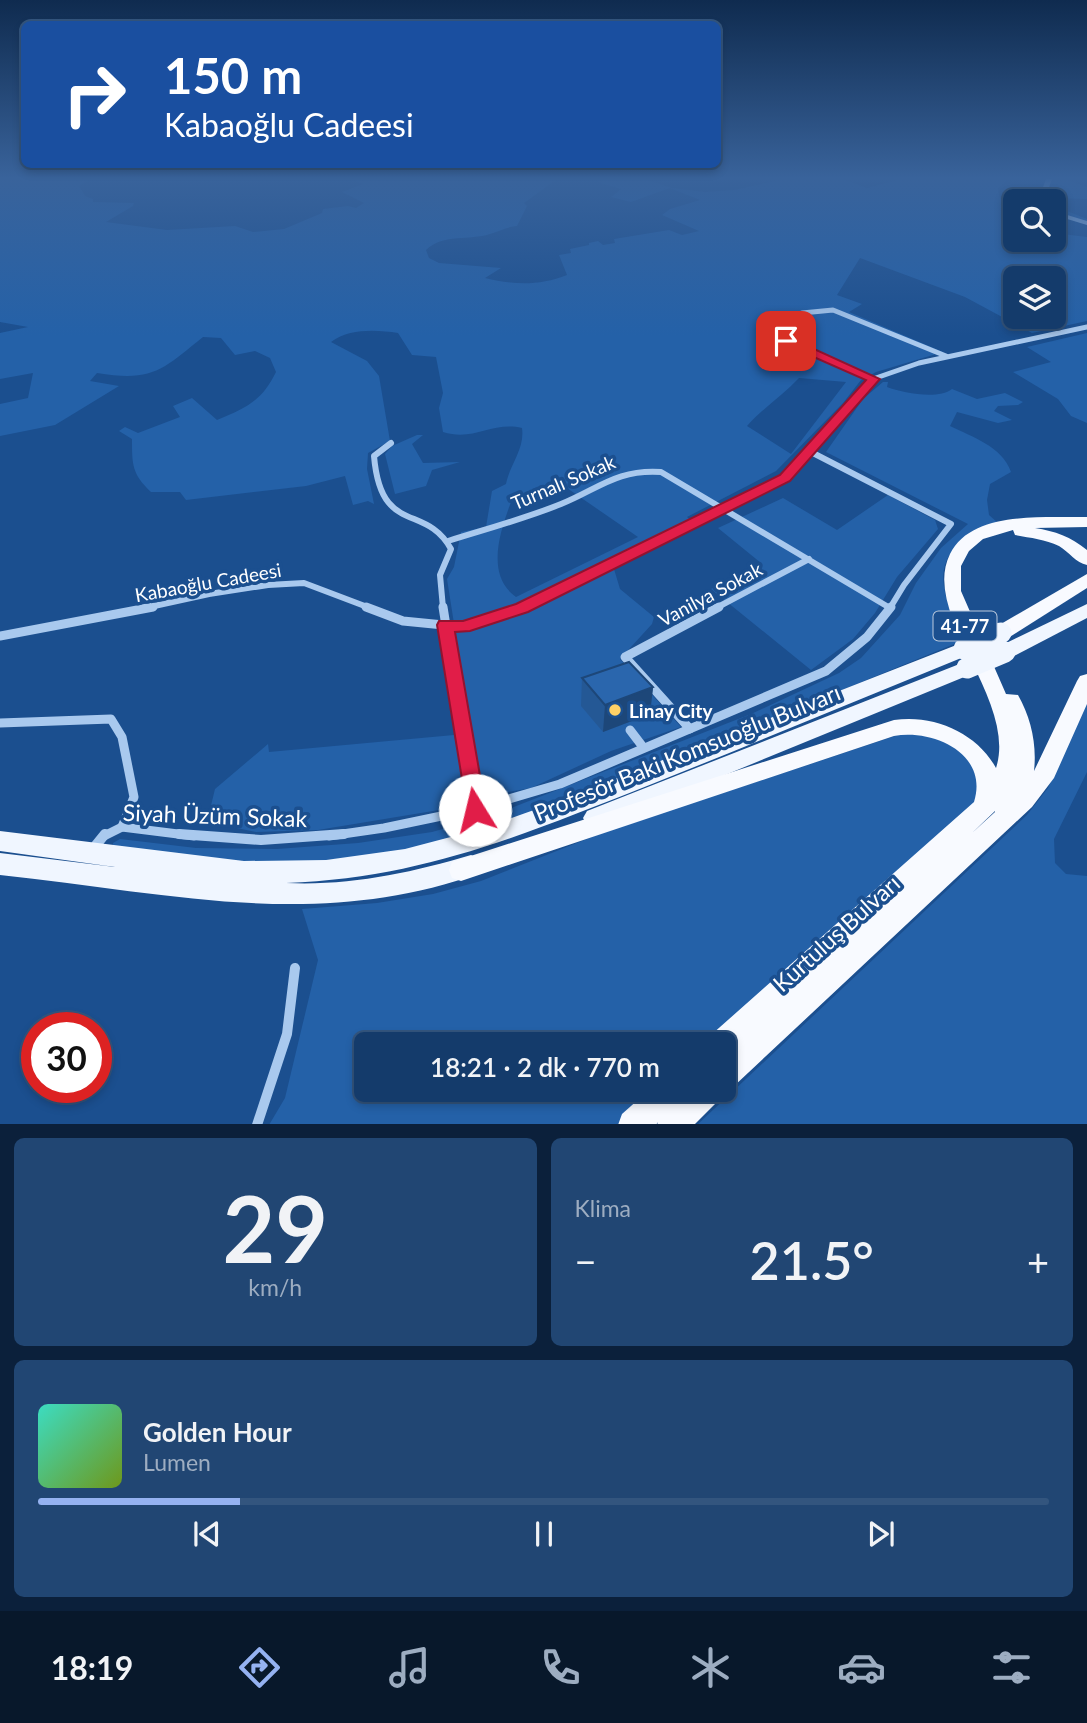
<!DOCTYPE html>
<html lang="tr">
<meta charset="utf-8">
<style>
body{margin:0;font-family:Lato,sans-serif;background:#214673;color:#f1f3f6;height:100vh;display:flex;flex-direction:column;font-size:26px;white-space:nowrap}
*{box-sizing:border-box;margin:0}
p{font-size:23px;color:#9dadc1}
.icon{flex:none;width:38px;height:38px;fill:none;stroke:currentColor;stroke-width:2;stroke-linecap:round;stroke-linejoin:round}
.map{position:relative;height:1124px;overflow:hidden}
.details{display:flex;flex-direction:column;gap:14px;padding:14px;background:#0b203b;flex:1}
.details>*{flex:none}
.guide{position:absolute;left:21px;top:21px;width:700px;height:147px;border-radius:10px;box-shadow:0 4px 10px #0003,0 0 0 2px #33557e;background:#1a4fa0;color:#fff;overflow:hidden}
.controls{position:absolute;left:1003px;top:189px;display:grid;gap:14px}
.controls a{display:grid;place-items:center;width:63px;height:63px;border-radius:10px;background:#143b6b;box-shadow:0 4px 10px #0003,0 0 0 2px #33557e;font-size:35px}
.speed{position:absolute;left:21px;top:1012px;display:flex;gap:14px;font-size:35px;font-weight:700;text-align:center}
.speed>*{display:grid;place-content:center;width:91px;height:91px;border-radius:50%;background:#143b6b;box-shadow:0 4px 10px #0003,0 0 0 2px #33557e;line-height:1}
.speed .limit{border:10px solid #d22;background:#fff;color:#111}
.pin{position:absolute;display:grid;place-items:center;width:60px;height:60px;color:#fff;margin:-30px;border-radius:14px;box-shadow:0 4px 10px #0006}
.me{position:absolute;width:77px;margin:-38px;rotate:351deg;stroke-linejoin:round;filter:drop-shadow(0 0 5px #0008)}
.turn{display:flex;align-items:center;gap:24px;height:147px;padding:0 28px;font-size:32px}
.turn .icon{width:91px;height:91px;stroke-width:2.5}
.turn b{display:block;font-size:49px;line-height:60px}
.big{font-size:52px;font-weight:600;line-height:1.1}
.details .tile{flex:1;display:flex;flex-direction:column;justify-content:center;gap:10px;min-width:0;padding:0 24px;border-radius:10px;background:#214673}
.details .dial{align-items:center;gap:0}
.dial b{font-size:91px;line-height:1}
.song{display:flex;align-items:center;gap:21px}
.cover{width:84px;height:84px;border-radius:10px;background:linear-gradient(135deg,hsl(170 70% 55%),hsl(80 70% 35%))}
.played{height:7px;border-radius:4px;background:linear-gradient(90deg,#95b2f1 20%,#33557e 20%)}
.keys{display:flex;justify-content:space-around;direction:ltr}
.heat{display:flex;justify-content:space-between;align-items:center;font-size:38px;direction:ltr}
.details .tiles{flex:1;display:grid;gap:14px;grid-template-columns:1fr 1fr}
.tile:last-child{grid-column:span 2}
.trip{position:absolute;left:354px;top:1032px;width:382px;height:70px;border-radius:10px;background:#143b6b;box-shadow:0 4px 10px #0003,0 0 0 2px #33557e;font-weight:600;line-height:70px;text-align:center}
.dock{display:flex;height:112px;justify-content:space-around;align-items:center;background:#08182b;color:#9dadc1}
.dock .icon{width:49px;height:49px}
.dock .on{color:#95b2f1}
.dock b{font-size:32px;color:#f1f3f6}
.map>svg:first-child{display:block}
.green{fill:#2461a8;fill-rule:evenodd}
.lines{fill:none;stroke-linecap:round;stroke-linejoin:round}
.minor-far3{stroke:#a9c9ee;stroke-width:5}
.minor-far2{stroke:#a9c9ee;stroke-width:6}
.minor-far1{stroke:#a9c9ee;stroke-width:9}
.minor{stroke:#a9c9ee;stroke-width:10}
.tertiary{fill:#a9c9ee;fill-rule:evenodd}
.primary{fill:#f0f6ff;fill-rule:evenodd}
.trunk{fill:#f8faff;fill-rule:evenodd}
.primary-bridge{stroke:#f0f6ff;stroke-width:21}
.wall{fill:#245895}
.shaded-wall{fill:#1d4779}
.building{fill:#2a66ad;stroke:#1d4779;stroke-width:2}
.route{fill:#e11d48;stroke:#92132f;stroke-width:2}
.poi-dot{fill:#ffd166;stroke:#1b4f8f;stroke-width:2.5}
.labels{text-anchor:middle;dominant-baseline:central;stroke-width:7;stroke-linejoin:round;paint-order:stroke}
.shield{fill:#1b4f8f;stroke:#bbcadd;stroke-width:2}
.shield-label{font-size:18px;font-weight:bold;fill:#fff}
.street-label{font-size:19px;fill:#fff;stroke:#1b4f8f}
.poi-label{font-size:19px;font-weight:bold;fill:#fff;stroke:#1b4f8f;text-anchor:start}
.near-street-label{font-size:23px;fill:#fff;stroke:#1b4f8f}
</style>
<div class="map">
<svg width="1087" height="1125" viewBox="0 0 1087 1125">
<rect width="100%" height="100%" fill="#1b4f8f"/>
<g class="green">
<path d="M0 179H90L79 186 85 196 93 199V202L134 203 133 206 106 222 167 230 235 226 253 232 284 229 322 213 323 209 348 206 356 208 364 203 342 192 363 184 355 181 358 179H557L524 203 527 206 517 226C506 227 500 231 490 234 469 241 444 233 426 250L429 258 439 263 501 268 485 278C514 285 539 286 567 275L559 255 571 253 570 249 589 245V243L598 241 603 245 615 243 614 239 669 230 682 235 699 231 662 215 670 209 700 200 670 188 631 202 611 197 621 189 598 182 601 179H645L672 188 705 192 734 190 784 179H843L867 188 902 179H1009L998 188C999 205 1015 217 1015 240H1054V233L1087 237V321L1032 333 965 297 860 258 837 295 862 304 849 312 943 352 876 372 861 380 843 403 776 471 687 517 698 527C669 536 631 542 614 569L620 589 654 617 652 624 620 659 681 727 611 751 531 788 486 796 479 782 447 579 454 567 461 532 486 527 492 491 506 484C510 464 525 449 522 428 492 421 474 442 443 432L439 408 443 393 436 357 412 355 398 333C377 330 350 328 331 342L367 361 379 376 390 441 368 453 367 469 374 504 368 501 353 505 345 476 306 486 186 500 180 492H151C132 474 132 465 132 439L119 431 125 427 138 433 180 417 173 406 192 398 217 420C246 408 262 401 276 372L270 358 255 351 235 355 221 338 203 337C162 370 153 382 97 373L90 381 119 386 55 425 0 436V404L28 398 33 373 0 379V333L28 327 0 322ZM1015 278H1054V317H1015ZM799 378 846 382 791 454 747 426C763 408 783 395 799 378ZM564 486 638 537 516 597C484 574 501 528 513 497H530Z"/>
<path d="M1052 179H1065L1087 187V199L1055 198 1067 211 1087 219V222L1054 211V201H1045L1043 199Z"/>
<path d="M1087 333V423L1071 416 1058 399 1013 372 1051 362 1027 347Z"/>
<path d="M883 382H888L887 387C903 393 938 400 952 389L977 399 1005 393 1023 402 1018 405 998 406 994 411 1012 420 998 423 957 412 950 426C972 437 1002 446 1011 472L990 484 987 500 989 515 998 523C986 530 960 542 952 552 931 577 953 616 964 640L537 815 407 853 246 867 113 848V843L120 839 196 848 277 849 358 843 432 832 496 814 751 714 839 673 861 658 900 615 916 583 941 548 968 524 826 452 863 399Z"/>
<path d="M417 435H423L412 444 423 463 460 462 432 470 426 486 395 494 385 454 392 446Z"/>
<path d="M888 495 935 520 938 529 897 577 875 613 853 639 811 670 711 589 761 563 718 528 783 498 837 530Z"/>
<path d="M1087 702V772L1054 839 1055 863 1066 874 1087 876V1124L697 1125 1027 815 1048 788Z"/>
<path d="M920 732 956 744 983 773 974 806 705 1045H366V1090H656L618 1124 269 1125 285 1098 318 960 302 909 377 903 433 894 481 881 602 833 901 734Z"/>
<path d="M454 735C458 757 473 793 451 808L318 830 256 832 207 822 215 789 268 744 269 752Z"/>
</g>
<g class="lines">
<g class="minor-far3">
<path d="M873 379 778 337 777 328 788 319 802 313 833 310 946 356"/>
<path d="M828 430 873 379 919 363 1087 327"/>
</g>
<g class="minor-far2">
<path d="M391 443 374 456C381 537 425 502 451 549L440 575 443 608"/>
<path d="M811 452 951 524 904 585 890 608"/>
<path d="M448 541C486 529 524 519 561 504 598 489 617 469 661 472L890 608"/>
<path d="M145 608 209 594 268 585 304 583 370 608"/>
<path d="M521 608 785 478 829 428"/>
<path d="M716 608 809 559"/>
</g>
<g class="minor-far1">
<path d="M366 607 403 621 464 627 525 607"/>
<path d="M0 636 153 607"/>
<path d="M0 723 111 719 122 737 134 797 122 827"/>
<path d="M690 729 625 657 719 607"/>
<path d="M630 730 643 747"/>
<path d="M475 809 560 784 826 671 867 637 891 607"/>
<path d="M104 836 122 827 194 836"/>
<path d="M329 836 384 828 475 809 443 607"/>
</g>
<g class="minor">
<path d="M179 834 261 840 344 834"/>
<path d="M92 850 105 834"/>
<path d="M257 1125 287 1034 295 968"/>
</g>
<g class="tertiary">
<path d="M1046 179H1052L1044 201H1038Z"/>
<path d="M1054 211 1087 221V225L1054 215Z"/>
</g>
<g class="primary">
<path d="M1087 604V618L1012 657H998L995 652 998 647Z"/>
<path d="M964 642 971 644 974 649 971 654C863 698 755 743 647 786 522 835 422 878 286 883 350 886 410 873 471 855L480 859 483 866 480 873C317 932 165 892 0 875V853L115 867 0 851V831L244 861 326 860 405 849 481 829 548 805Z"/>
<path d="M967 661 974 663 977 668 974 673 603 825 595 828 587 825 583 818 587 811Z"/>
</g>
<g class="trunk">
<path d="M1067 517H1087V527L1035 528C1055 531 1071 537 1087 550V565C1076 563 1069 552 1059 546 1045 539 1030 538 1015 535L1013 530 983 539 969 551 961 566V591L1006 694 1018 695C1031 718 1037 744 1034 771L1077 681 1080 676 1087 674V704L1054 778 1032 807 733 1087 723 1091 719 1100 694 1125H657L658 1122 656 1125H618L622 1114 649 1090H686L684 1093 687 1090H723V1045H707L711 1035 974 802C989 754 934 729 894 736L461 881 452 878 449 870 452 862 894 720C934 714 977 733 996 768 1018 700 920 614 950 554 969 515 1029 517 1067 517ZM995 811V812L972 833Z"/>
<path d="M1087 574V588L1008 638H994L991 633 994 628Z"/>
</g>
<g class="primary-bridge">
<path d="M964 649 1001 633"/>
<path d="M967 668 1005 652"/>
</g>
</g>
<path class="wall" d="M582 678 653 687 650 714 603 732 581 706Z"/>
<path class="shaded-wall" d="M653 687 650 714 603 732 605 705Z"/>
<path class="building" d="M629 662 653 687 605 705 582 678Z"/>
<linearGradient id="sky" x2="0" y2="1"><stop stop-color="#0f2b4f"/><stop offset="0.53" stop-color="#39639b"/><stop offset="1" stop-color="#39639b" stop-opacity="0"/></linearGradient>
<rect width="1087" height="336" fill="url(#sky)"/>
<path class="route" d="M782 338H790L880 379 790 481 528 612 470 631 455 632 486 810 483 816 475 818 468 816 437 625 439 621H463L516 604 780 475 866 380 782 343Z"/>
<circle class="poi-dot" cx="615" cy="710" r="7"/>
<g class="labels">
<rect class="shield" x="933.5" y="611.5" width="63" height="29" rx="5"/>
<g class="shield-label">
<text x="965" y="626">41-77</text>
</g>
<g class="street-label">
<text transform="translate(563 482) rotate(-23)">Turnalı Sokak</text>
<text transform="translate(208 582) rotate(-10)">Kabaoğlu Cadeesi</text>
<text transform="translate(710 594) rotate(-28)">Vanilya Sokak</text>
</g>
<g class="poi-label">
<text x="629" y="710">Linay City</text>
</g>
<g class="near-street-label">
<text transform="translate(687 752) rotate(-22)">Profesör Baki Komsuoğlu Bulvarı</text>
<text transform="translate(215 815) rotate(2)">Siyah Üzüm Sokak</text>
<text transform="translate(836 933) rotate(-42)">Kurtuluş Bulvarı</text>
</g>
</g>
</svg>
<div class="controls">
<a><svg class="icon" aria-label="search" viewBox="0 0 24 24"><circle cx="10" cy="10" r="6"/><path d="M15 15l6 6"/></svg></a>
<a><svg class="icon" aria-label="layers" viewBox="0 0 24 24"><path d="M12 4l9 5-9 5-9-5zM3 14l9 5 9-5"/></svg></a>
</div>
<div class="speed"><div class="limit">30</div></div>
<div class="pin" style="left:786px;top:341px;background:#d93025"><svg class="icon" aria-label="arrive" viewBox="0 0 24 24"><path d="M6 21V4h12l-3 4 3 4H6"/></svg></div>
<svg class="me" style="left:475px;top:810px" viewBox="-20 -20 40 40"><circle r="19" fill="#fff"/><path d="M0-13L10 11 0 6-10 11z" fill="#e11d48"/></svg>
<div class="trip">18:21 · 2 dk · 770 m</div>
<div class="guide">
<div class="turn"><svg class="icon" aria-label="right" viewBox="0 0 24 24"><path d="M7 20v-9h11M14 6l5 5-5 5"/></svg><div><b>150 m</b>Kabaoğlu Cadeesi</div></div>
</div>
</div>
<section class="details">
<div class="tiles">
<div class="tile dial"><b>29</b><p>km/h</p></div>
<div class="tile"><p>Klima</p>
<div class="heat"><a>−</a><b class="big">21.5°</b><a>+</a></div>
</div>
<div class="tile">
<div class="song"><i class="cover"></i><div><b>Golden Hour</b><p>Lumen</p></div></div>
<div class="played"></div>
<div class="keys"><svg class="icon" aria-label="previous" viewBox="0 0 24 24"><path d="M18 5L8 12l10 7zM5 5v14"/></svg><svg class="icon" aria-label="pause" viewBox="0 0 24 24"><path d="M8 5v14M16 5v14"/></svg><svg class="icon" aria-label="next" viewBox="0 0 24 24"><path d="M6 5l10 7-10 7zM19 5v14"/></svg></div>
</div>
</div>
</section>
<nav class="dock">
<b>18:19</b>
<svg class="icon on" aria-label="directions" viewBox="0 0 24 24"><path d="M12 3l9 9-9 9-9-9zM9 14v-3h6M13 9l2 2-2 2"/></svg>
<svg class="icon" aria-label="music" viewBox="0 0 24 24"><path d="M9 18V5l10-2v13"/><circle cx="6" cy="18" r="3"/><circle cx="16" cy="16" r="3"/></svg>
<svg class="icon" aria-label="phone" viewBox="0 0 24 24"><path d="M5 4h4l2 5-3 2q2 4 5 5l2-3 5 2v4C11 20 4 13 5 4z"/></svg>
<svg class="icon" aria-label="climate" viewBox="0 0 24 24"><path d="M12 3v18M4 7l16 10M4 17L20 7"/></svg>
<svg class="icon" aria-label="car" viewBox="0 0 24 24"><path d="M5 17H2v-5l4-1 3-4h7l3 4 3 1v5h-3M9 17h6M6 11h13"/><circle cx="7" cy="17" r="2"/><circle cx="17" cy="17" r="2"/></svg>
<svg class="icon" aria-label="filters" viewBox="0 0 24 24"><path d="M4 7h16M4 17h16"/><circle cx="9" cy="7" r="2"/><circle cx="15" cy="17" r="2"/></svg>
</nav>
